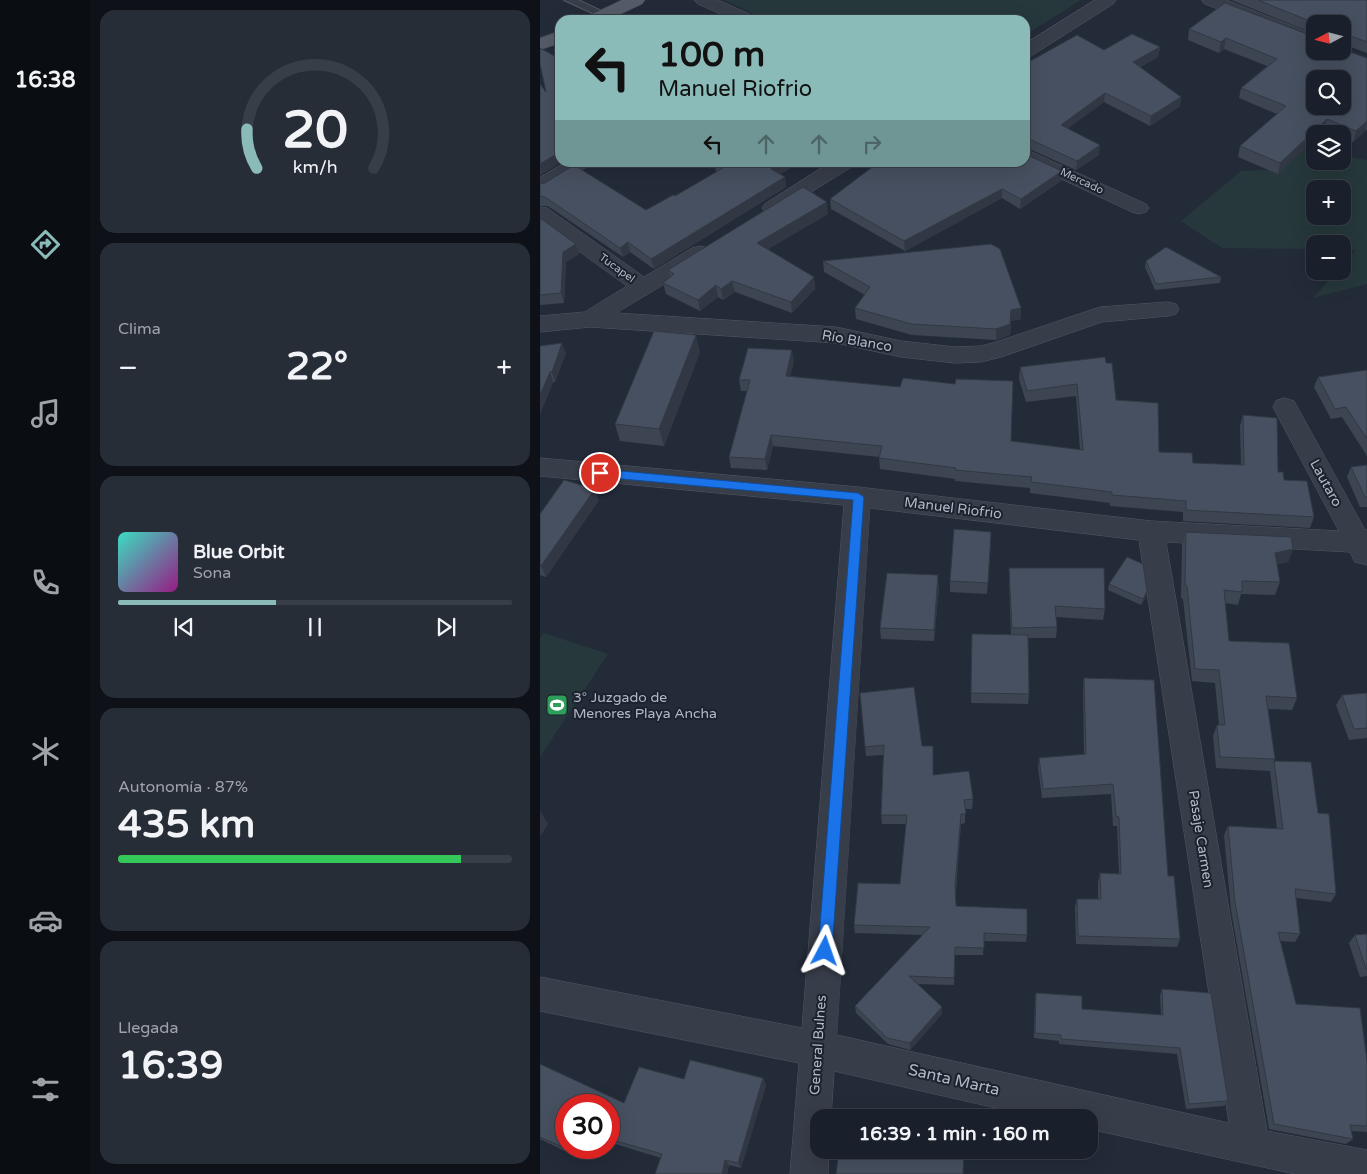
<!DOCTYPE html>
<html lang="es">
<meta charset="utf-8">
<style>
body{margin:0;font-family:"Varela Round",sans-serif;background:#272d37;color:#f1f3f6;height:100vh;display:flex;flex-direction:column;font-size:19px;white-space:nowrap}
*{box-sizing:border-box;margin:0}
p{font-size:16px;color:#9fa3a9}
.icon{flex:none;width:28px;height:28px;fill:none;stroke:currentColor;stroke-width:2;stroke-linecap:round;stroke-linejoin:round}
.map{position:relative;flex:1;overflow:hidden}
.sheet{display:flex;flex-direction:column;gap:10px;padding:10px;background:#0e1218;width:450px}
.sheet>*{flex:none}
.guide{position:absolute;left:15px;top:15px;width:475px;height:152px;border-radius:15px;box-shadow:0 5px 20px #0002,0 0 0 1px #383e47;background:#8bbbb9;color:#111;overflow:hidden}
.needle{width:32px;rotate:263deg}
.controls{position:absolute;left:766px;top:15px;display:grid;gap:10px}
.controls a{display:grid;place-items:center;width:45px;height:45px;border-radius:10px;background:#1a202b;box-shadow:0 5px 20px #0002,0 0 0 1px #383e47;font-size:25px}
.speed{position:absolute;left:15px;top:1094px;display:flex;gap:10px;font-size:25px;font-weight:700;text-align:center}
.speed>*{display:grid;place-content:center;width:65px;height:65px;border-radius:50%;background:#1a202b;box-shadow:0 5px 20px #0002,0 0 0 1px #383e47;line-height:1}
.speed .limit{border:8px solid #d22;background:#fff;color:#111}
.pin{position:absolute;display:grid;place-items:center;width:42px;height:42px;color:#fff;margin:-21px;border:2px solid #fff;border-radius:50%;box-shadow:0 1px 5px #0007}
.me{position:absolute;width:55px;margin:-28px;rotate:4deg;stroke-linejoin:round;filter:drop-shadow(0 0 4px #0008)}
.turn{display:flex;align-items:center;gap:18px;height:105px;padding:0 20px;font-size:22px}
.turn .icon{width:65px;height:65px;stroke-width:2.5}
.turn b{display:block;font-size:35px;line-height:42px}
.lanes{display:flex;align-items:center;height:48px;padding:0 20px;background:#0003;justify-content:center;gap:25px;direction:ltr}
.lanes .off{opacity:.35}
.big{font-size:38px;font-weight:800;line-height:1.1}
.sheet .card{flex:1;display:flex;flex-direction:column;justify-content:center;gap:8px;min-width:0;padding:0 18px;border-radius:15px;background:#272d37}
.sheet .dial{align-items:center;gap:0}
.dial svg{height:130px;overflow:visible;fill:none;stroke:#383e47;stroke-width:7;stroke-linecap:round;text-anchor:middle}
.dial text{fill:#f1f3f6;stroke:none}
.song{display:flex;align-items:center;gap:15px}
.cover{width:60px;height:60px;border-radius:8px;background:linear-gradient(135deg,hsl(170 70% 55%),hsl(310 70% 35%))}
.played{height:5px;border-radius:2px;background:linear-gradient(90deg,#8bbbb9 40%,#383e47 40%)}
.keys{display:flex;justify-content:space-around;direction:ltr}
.heat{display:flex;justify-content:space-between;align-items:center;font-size:28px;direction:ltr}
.charge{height:8px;border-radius:4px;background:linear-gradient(90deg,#34c759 87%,#383e47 0)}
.trip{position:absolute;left:270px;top:1109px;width:288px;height:50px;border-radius:15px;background:#1a202b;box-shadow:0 5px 20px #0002,0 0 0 1px #383e47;font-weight:800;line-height:50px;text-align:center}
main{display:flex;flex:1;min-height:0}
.menu{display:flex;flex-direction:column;width:90px;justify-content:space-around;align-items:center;background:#0a0d11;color:#9fa3a9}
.menu .icon{width:35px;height:35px}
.menu .on{color:#8bbbb9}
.menu b{font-size:22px;color:#f1f3f6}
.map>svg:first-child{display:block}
.green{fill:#26383b;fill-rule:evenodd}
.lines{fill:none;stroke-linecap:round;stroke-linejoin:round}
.lane-casing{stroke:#525864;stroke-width:2}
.street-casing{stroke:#525864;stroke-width:1}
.primary-casing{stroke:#404652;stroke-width:1}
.lane{fill:#373d49;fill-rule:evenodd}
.street{fill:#373d49;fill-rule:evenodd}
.primary{fill:#555c69;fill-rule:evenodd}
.wall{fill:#3d4553}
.shaded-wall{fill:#323843}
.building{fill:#475060;stroke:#323843;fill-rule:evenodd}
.route{fill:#1a73e8;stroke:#114b97}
.labels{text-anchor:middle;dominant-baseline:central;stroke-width:4;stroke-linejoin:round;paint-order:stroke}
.far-street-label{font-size:11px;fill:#b2b8c5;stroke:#1c222e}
.street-label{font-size:14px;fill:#b2b8c5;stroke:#1c222e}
.poi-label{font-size:14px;fill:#b2b8c5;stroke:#1c222e;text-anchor:start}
.near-street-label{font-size:16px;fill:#b2b8c5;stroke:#1c222e}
</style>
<main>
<nav class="menu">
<b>16:38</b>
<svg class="icon on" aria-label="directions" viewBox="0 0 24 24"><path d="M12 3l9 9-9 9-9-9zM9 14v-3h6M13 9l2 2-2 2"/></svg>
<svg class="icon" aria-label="music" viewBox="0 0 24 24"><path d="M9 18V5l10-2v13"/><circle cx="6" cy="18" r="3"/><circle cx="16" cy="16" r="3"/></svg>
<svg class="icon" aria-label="phone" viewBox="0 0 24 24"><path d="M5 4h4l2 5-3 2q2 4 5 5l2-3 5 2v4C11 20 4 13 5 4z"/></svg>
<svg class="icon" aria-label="climate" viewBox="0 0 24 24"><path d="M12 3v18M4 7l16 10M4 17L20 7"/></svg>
<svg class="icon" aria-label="car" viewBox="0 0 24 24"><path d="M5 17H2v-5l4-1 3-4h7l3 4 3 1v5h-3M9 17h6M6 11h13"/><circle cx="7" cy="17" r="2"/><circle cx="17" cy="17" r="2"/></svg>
<svg class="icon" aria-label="filters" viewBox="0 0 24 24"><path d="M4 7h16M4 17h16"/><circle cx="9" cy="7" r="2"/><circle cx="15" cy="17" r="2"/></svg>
</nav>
<section class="sheet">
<div class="card dial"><svg viewBox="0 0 100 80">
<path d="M14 69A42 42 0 1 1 86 69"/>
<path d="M14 69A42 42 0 0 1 8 45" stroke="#8bbbb9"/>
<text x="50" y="56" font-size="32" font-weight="700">20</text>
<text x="50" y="72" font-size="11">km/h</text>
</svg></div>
<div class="card"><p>Clima</p>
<div class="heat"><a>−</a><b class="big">22°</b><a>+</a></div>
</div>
<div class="card">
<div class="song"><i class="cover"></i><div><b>Blue Orbit</b><p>Sona</p></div></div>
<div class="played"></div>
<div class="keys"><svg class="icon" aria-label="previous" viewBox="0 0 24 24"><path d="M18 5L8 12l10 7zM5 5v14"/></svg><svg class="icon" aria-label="pause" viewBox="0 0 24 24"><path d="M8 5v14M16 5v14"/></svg><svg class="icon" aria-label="next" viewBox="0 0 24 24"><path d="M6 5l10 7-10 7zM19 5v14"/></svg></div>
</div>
<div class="card"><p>Autonomía · 87%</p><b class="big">435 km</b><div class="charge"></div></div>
<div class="card"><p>Llegada</p><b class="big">16:39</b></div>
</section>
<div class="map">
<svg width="827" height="1174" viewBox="0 0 827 1174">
<rect width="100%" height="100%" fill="#232b39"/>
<g class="green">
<path d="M184 0H541L485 35V20H227Z"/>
<path d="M755 148 775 151V161H802L803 156 827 160V284L773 298 797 271H802L803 265 816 250 803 249 802 244H775V249L682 248 641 221 701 171 729 170 738 173ZM775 189H802V216H775Z"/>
<path d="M4 633 68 654 0 757V638Z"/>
</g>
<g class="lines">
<g class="lane-casing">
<path id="lane" d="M24 0H38L70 15 69 17H61Z"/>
</g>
<g class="street-casing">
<g id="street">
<path d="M155 0H178L214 16 217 20H194L158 4Z"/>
<path d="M555 0H576L573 4 491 56 485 57V44Z"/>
<path d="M662 0H686L775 35V46L665 4Z"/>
<path d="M485 149 606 204 609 208 606 212 599 214 592 212 485 162Z"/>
<path d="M26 162H51L48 166 7 191 0 193V178Z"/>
<path d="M291 162H316L313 166 239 212 232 214 225 212 222 208 225 204Z"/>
<path d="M0 207 7 208 104 277 152 248 160 246 168 248 171 253 168 258 76 313 296 327 361 341 415 347 441 346 456 342 560 307 628 302 636 304 639 309 636 314 628 316 562 322 461 357 441 362 415 363 361 357 296 343 50 327 0 332V316L45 312 87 286 0 223Z"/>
<path d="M745 398 754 401 825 530H827V565L815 562 810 552 626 542 727 1131 827 1150V1174H755L549 1129V1118H500L294 1071 291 1118H279V1150H289L288 1174H250L259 1063 0 1011V977L262 1028 304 505 0 476V458L318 487 611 521 799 531 733 407 736 401ZM330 508 599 540 689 1123 297 1035Z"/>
</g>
</g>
<g class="primary-casing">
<g id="primary">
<path d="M82 0H105L102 4 68 20H45L48 16Z"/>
<path d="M20 31V43L0 50V38Z"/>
</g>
</g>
<use href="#lane" class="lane"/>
<use href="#street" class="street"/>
<use href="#primary" class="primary"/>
</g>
<g class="wall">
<path d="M691 0H827V53L803 44 802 24H775V34Z"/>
<path d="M649 29 775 51 827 58V130H826L813 142 802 137V134H794L784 130 780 134H775V138L738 174 698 157 700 146 737 114 699 98 701 88 727 66 684 49 679 53 648 40Z"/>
<path d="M620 47 618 57 600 67 641 97 640 106 610 126 564 102 528 128 559 155 536 170 485 147V64L564 50Z"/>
<path d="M170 162H261L240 174 245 177 246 187 114 269 90 252 83 257 8 206H0V184L106 210 135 196 176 172 175 165Z"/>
<path d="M521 181 480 209 462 198 365 251 291 209 290 199Z"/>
<path d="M288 214 228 249 274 277 275 289 252 313 195 292 183 300 178 297 160 311 126 294 123 283 130 277 128 270Z"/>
<path d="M0 218 36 244 39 254 26 262 24 303 0 305Z"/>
<path d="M283 261 481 308V319L471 321 470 335 456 340 372 335 316 319 315 308 325 295 284 272Z"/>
<path d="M606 261 681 277 680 283 615 290 605 267Z"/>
<path d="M0 346 26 353 15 382H13L0 414Z"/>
<path d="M160 352 124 446 80 441 75 424Z"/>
<path d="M254 362 250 376 471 441 540 450 536 396 486 402 479 379 480 367 566 363 576 400 619 452 653 463 701 465 700 426 703 415 738 472 774 517 770 528 643 521V512L570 506V503L490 493V488L415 481V479L340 469 339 457 233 446 227 470 191 468 189 457 207 391H201L199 380Z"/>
<path d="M827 370V456L802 417 791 419 774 387 778 377Z"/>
<path d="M827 465V507H820L807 477 811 467Z"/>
<path d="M59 500 6 577 0 575V514Z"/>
<path d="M646 532 753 549 748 562 737 564 740 582 735 595 701 594 698 605 685 603 689 641 757 698 752 710 728 709 735 759 734 761 778 813 796 894 791 902 756 898 760 934 755 942 740 941 756 1004 827 1061V1132L811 1131 813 1139 806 1144 729 1129 691 910 684 835 688 826 737 829 730 771 676 768 673 736 677 725H679L675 683 652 681 643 599 641 598 642 545Z"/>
<path d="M451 543 447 594 410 592V581Z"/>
<path d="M469 568 565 609 563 620 516 617 517 627 516 638H488L489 694 488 704 431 703 432 634 471 635 469 580Z"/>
<path d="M569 584 607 591 606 597 601 605 568 590Z"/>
<path d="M399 587 394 641 341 639 340 628Z"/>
<path d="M544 678 628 876 640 939 637 947 536 944 535 907 537 899H558V882L560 873 579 874 577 826H573L571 794 502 798 498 767 499 758 544 755 543 688Z"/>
<path d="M320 693 382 746 393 775 433 799 432 809H425V823L421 824 416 891V906L487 935 486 942 444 941 443 955H415L414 985 377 984 402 1007V1014L370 1050 348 1044 316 1013 315 1006 383 935 315 933 314 925 360 884 366 824H342L341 815 343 755 326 756Z"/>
<path d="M827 693V738L809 740 796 705 802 695Z"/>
<path d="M827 934V976L820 977 809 943 815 935Z"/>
<path d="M622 989 688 1101 684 1106 646 1109 637 1054 519 1044V1041L494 1038 495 999 496 993 542 1009 621 1015 620 995Z"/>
<path d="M0 1064 84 1103 144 1079 223 1078 226 1085 201 1168 189 1165 187 1174H115L121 1158 69 1142V1105H26L33 1155 0 1139Z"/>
</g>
<g class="shaded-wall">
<path d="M686 38 684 49 679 53 681 42Z"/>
<path d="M620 47 618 57 592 72 593 62Z"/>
<path d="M565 93 564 102 520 134 521 125Z"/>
<path d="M641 97 640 106 610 126 611 116Z"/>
<path d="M787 119 784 130 780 134H775V138L738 174 740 163Z"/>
<path d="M827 121 826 130 813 142 816 131Z"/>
<path d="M560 145 559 155 536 170 537 161Z"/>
<path d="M20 152V162H22L0 176V164Z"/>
<path d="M242 162H261L233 178 231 169Z"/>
<path d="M522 171 521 181 480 209 481 199Z"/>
<path d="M245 177 246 187 114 269 111 259Z"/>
<path d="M462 189V198L365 251 364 241Z"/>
<path d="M287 202 288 214 219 254 217 243Z"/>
<path d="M88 242 90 252 83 257 80 248Z"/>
<path d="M36 244 39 254 26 262 24 303 21 293 23 252Z"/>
<path d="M274 277 275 289 252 313 251 302Z"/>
<path d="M192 281 195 292 183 300 181 289Z"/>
<path d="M176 285 178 297 160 311 158 300Z"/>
<path d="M481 308V319L471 321 470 335 456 340V329L471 310Z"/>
<path d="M156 335 160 352 124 446 119 429Z"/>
<path d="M22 343 26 353 15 382 12 372Z"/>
<path d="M252 350 254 362 247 387 246 376Z"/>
<path d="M10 372 13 382 0 414V395Z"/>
<path d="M231 435 233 446 227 470 225 459Z"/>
<path d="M55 489 59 500 6 577 1 566Z"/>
<path d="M753 549 748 562 731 566 735 553Z"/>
<path d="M398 575 399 587 394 641V630Z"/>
<path d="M607 591 606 597 601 605 603 599Z"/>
<path d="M0 810 8 824 0 837Z"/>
<path d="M421 814V824L415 894V886Z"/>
<path d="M402 1007V1014L370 1050V1043Z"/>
<path d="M223 1078 226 1085 201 1168 198 1163Z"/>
<path d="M27 1148H36L33 1155 27 1149Z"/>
<path d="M185 1160 189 1165 187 1174H182Z"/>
</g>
<g class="building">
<path d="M718 0H827V42L805 34 802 39V24H777Z"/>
<path d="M685 3 775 37V51H802V49L827 58V121L816 131 787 119 740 163 700 146 746 106 701 88 737 59 686 38 681 42 649 29ZM775 79H802V106H775Z"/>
<path d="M592 34 620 47 593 62 641 97 611 116 565 93 521 125 560 145 537 161 485 137V141V64L537 35 564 50Z"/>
<path d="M0 48 20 59V152L0 164V84L6 92 0 64Z"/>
<path d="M485 154 522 171 481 199 462 189 364 241 290 199 339 162H485Z"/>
<path d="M174 162H242L231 169 245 177 111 259 88 242 80 248 5 197 0 196V184L5 183 34 165 106 210 133 195 135 196 183 168Z"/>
<path d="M263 187 287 202 217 243 274 277 251 302 192 281 181 289 176 285 158 300 123 283 134 274 128 270Z"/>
<path d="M0 218 36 244 23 252 21 293 0 295Z"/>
<path d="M451 244 460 249 481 308 471 310 470 324 456 329 371 324 315 308 330 287 283 261Z"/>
<path d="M626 247 681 277 616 284 606 261Z"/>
<path d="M114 331 156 335 119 429 75 424Z"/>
<path d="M22 343 12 372H10L0 395V346Z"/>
<path d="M208 348 252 350 246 376 360 387 363 378 415 384 416 379 473 381 471 441 543 450 537 384 487 391 480 367 565 357 566 363H572L576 400 618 403 619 452 652 453 653 463 704 465 703 415 737 418 738 472H743L744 480 767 481 774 517 646 510V501L572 495V492L491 482 492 477 415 470 416 468 339 458 342 446 231 435 225 459 189 457 210 380H199Z"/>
<path d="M827 370V439L806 407 795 409 778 377Z"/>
<path d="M827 465V497H825L811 467Z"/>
<path d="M24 480 55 489 1 566 0 565V514Z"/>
<path d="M414 529 451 532 448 583 410 581Z"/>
<path d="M646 532 751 537 753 549 735 553 740 582 702 581V592L684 590 689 641 749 643 757 698 726 696 735 759 680 757 677 725H685L679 670 655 669 647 586 645 585Z"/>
<path d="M587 557 603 564 607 591 603 599 569 584Z"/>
<path d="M469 568H564L565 609 515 606 517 627 472 628Z"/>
<path d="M347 573 398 575 394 630 340 628Z"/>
<path d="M432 634 488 635 489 694 431 693Z"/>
<path d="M544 678 614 680 628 876H634L640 939 538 936 537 899H561L560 873 581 874 579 817 576 816 573 784 503 789 499 758 546 754Z"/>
<path d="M374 687 382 746H393V775L429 771 433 799 424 800 426 814H421L415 886 416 906 487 909V935L444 933V948L415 947 414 978 369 976 402 1007 370 1043 347 1038 315 1006 390 927 314 925 318 883 360 884 367 815H341L344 745 325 747 320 693Z"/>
<path d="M827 693V728L814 729 802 695Z"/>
<path d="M734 761 771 762 778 813 789 814 796 894 755 889 760 934 738 932 756 1004 820 1008 827 1061V1126L810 1125 813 1139 734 1124 695 902 688 826 743 829Z"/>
<path d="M827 934V969H826L815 935Z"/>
<path d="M622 989 671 993 688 1101 649 1104 640 1048 521 1039V1035L495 1033 496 993 542 996V1009L623 1015Z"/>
<path d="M150 1060 223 1078 198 1163 185 1160 182 1174H115L122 1154 69 1139V1105H26V1148H27V1149L0 1137V1064L84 1103 99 1067 144 1079Z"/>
<path d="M299 1150H424L423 1174H296Z"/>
</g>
<path class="route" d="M60 469 318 493 324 497 292 951 290 956 285 958 280 956 278 951 313 500 60 477 54 473Z"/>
<defs>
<g id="stadium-square" transform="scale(1.125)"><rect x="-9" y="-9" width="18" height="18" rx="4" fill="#2e9e5b" stroke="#1c222e"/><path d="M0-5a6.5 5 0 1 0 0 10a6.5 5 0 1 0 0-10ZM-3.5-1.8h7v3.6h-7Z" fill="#fff"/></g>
</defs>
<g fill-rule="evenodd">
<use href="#stadium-square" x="17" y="705"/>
</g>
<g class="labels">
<g class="far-street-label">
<text transform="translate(542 181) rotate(25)">Mercado</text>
<text transform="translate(77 268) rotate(36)">Tucapel</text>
</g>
<g class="street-label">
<text transform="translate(317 341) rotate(10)">Río Blanco</text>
<text transform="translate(786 483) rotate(61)">Lautaro</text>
<text transform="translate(413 508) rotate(7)">Manuel Riofrio</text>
<text transform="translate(661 839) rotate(81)">Pasaje Carmen</text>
<text transform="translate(278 1045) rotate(-86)">General Bulnes</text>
</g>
<g class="poi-label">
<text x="33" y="697">3° Juzgado de<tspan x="33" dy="16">Menores Playa Ancha</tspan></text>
</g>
<g class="near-street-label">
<text transform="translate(414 1080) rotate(13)">Santa Marta</text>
</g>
</g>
</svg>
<div class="controls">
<a><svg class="needle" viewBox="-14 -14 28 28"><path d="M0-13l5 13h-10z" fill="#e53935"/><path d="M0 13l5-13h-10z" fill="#9fa3a9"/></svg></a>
<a><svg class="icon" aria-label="search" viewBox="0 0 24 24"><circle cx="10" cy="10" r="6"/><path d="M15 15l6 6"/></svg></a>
<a><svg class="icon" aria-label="layers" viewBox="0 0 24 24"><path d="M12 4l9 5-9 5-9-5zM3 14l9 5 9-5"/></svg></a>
<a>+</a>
<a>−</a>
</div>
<div class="speed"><div class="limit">30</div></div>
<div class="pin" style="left:60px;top:473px;background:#d93025"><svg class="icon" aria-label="arrive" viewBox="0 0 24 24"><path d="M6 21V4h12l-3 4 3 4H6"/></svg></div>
<svg class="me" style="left:285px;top:951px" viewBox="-20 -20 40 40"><path d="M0-17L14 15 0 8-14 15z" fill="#1a73e8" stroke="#fff" stroke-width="4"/></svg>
<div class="trip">16:39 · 1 min · 160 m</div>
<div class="guide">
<div class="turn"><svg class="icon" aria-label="left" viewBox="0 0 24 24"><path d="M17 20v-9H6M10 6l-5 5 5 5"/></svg><div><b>100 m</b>Manuel Riofrio</div></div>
<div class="lanes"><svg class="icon" aria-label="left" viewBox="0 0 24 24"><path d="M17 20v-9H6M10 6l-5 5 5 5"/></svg><svg class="icon off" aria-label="ahead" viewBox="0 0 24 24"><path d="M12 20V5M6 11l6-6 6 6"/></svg><svg class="icon off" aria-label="ahead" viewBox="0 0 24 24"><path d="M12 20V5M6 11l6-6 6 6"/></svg><svg class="icon off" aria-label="right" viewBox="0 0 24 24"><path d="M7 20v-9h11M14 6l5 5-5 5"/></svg></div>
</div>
</div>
</main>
